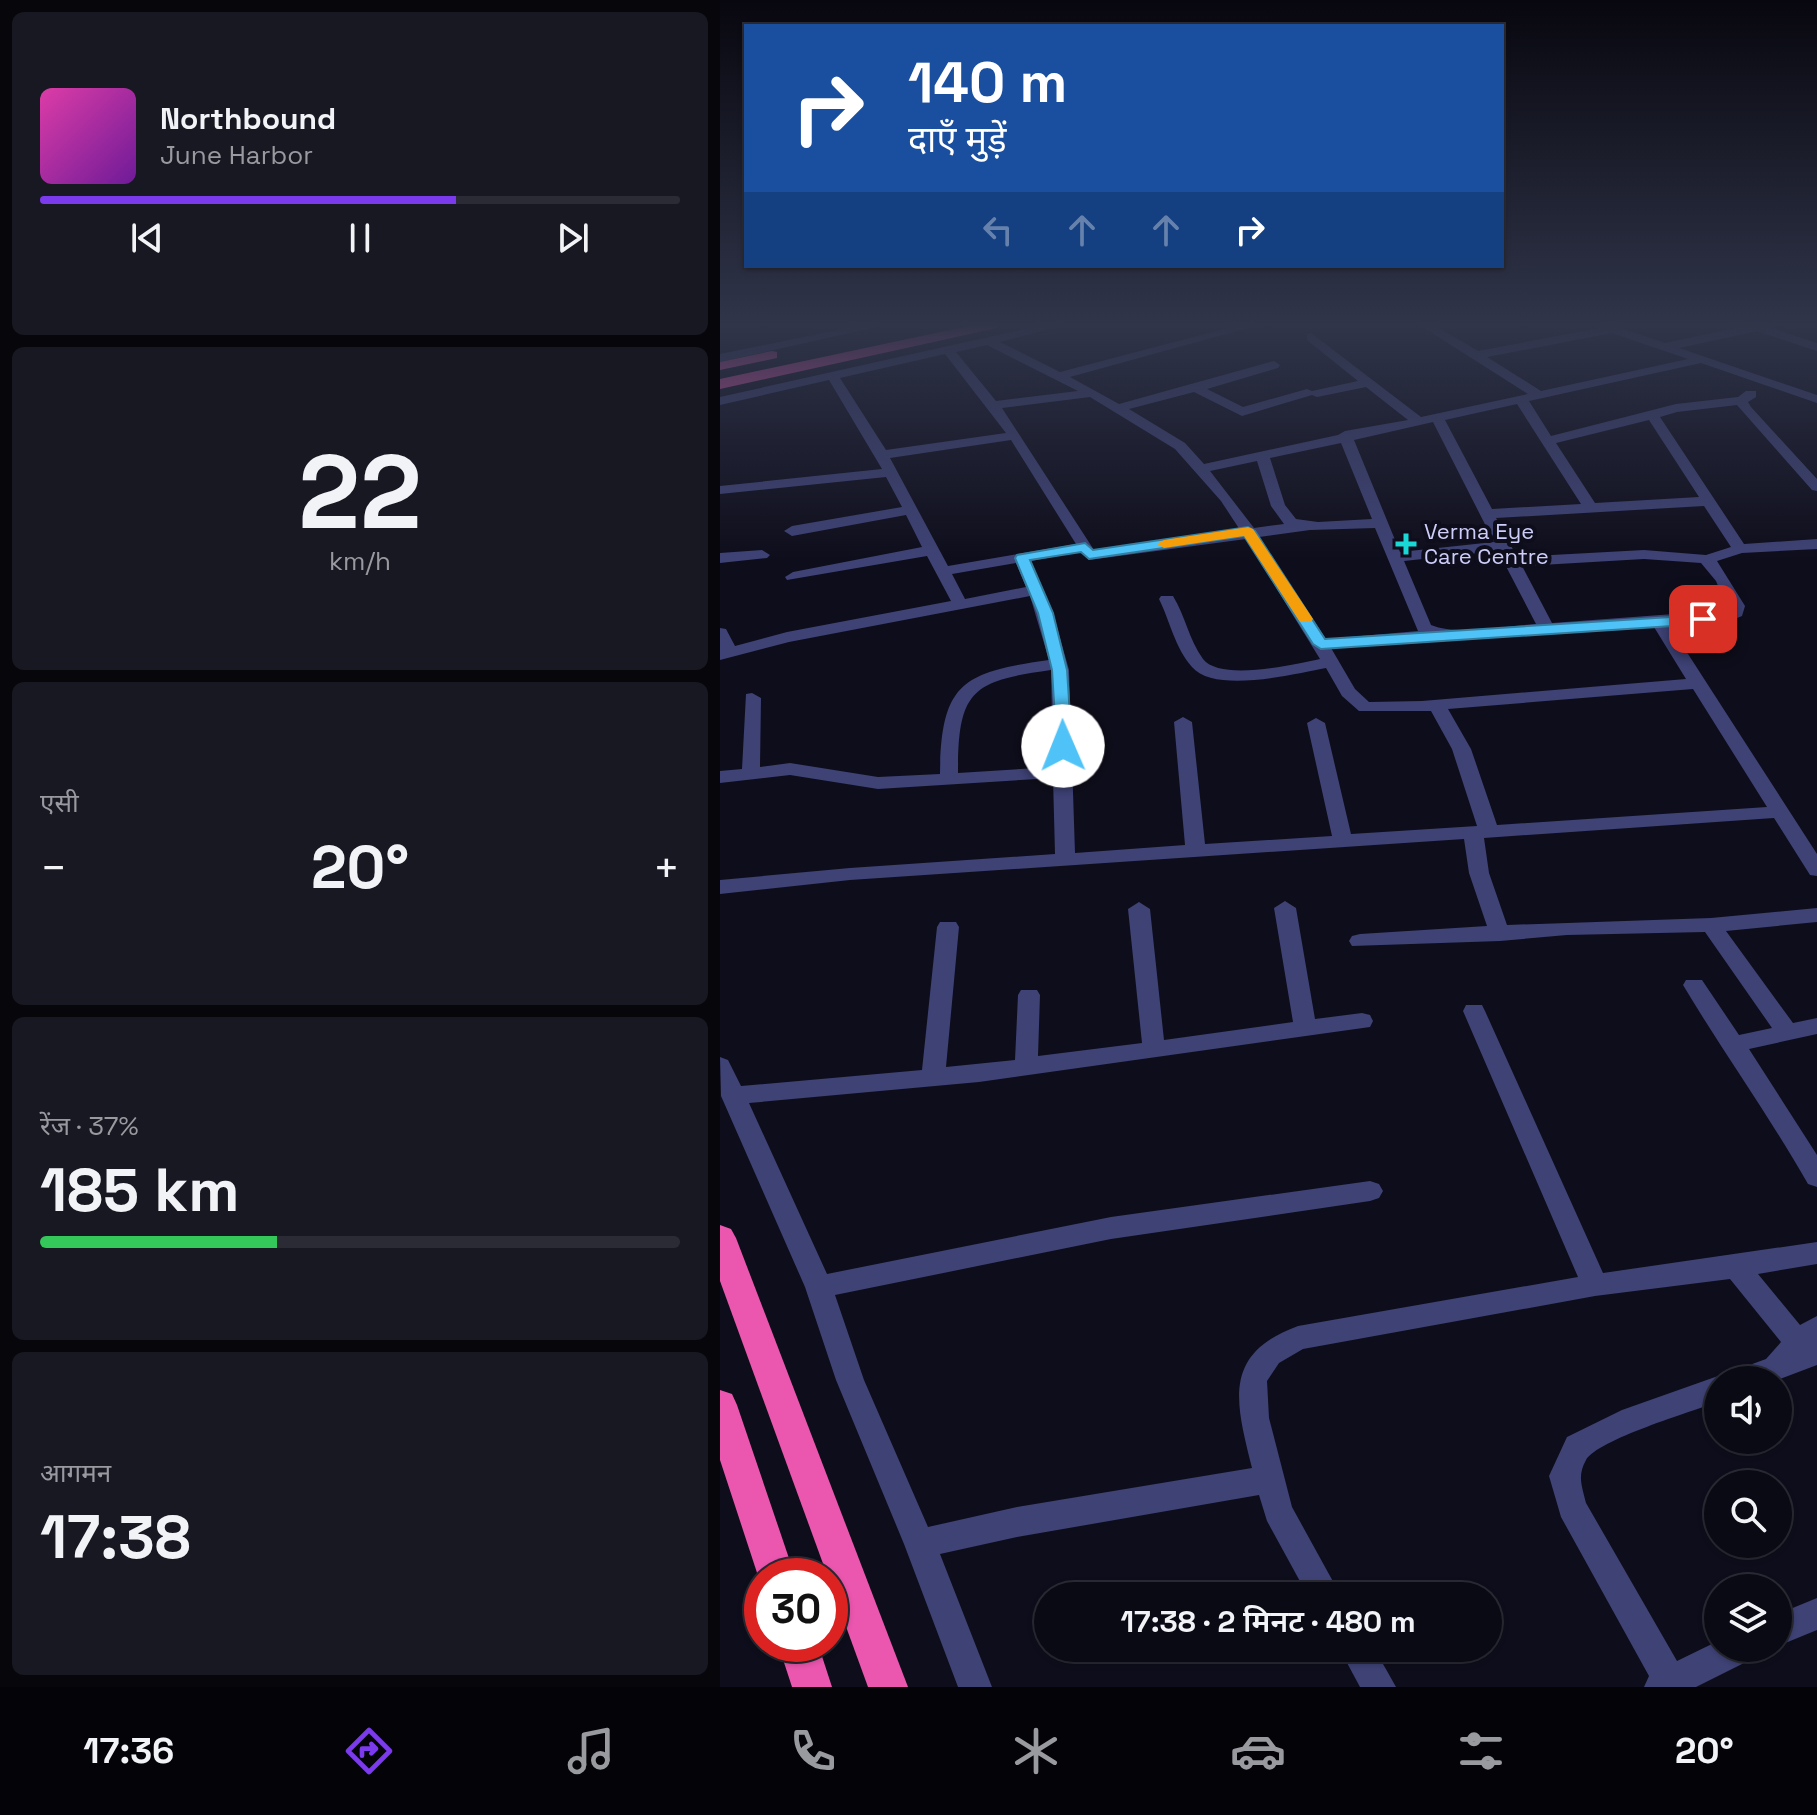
<!DOCTYPE html>
<html lang="hi">
<meta charset="utf-8">
<style>
body{margin:0;font-family:"Space Grotesk","Noto Sans Devanagari",sans-serif;background:#181822;color:#f1f3f6;height:100vh;display:flex;flex-direction:column;font-size:30px;white-space:nowrap}
*{box-sizing:border-box;margin:0}
p{font-size:26px;color:#999aa0}
.icon{flex:none;width:44px;height:44px;fill:none;stroke:currentColor;stroke-width:2;stroke-linecap:round;stroke-linejoin:round}
.map{position:relative;flex:1;overflow:hidden}
.panel{display:flex;flex-direction:column;gap:12px;padding:12px;background:#06060b;width:720px}
.panel>*{flex:none}
.guide{position:absolute;left:24px;top:24px;width:760px;height:244px;border-radius:0px;box-shadow:0 2px 6px #0004,0 0 0 2px #2a2b34;background:#1a4fa0;color:#fff;overflow:hidden}
.controls{position:absolute;left:984px;top:1366px;display:grid;gap:16px}
.controls a{display:grid;place-items:center;width:88px;height:88px;border-radius:50%;background:#0a0a14;box-shadow:0 2px 6px #0004,0 0 0 2px #2a2b34;font-size:40px}
.speed{position:absolute;left:24px;top:1558px;display:flex;gap:16px;font-size:40px;font-weight:700;text-align:center}
.speed>*{display:grid;place-content:center;width:104px;height:104px;border-radius:50%;background:#0a0a14;box-shadow:0 2px 6px #0004,0 0 0 2px #2a2b34;line-height:1}
.speed .limit{border:12px solid #d22;background:#fff;color:#111}
.pin{position:absolute;display:grid;place-items:center;width:68px;height:68px;color:#fff;margin:-34px;border-radius:16px;box-shadow:0 4px 12px #0006}
.me{position:absolute;width:88px;margin:-44px;rotate:359deg;stroke-linejoin:round;filter:drop-shadow(0 0 6px #0008)}
.turn{display:flex;align-items:center;gap:28px;height:168px;padding:0 32px;font-size:36px}
.turn .icon{width:104px;height:104px;stroke-width:2.5}
.turn b{display:block;font-size:56px;line-height:68px}
.lanes{display:flex;align-items:center;height:76px;padding:0 32px;background:#0003;justify-content:center;gap:40px;direction:ltr}
.lanes .off{opacity:.35}
.big{font-size:60px;font-weight:600;line-height:1.1}
.panel .card{flex:1;display:flex;flex-direction:column;justify-content:center;gap:12px;min-width:0;padding:0 28px;border-radius:12px;background:#181822}
.panel .dial{align-items:center;gap:0}
.dial b{font-size:104px;line-height:1}
.song{display:flex;align-items:center;gap:24px}
.cover{width:96px;height:96px;border-radius:12px;background:linear-gradient(135deg,hsl(320 70% 55%),hsl(280 70% 35%))}
.played{height:8px;border-radius:4px;background:linear-gradient(90deg,#7c3aed 65%,#2a2b34 65%)}
.keys{display:flex;justify-content:space-around;direction:ltr}
.heat{display:flex;justify-content:space-between;align-items:center;font-size:44px;direction:ltr}
.charge{height:12px;border-radius:6px;background:linear-gradient(90deg,#34c759 37%,#2a2b34 0)}
.trip{position:absolute;left:314px;top:1582px;width:468px;height:80px;border-radius:40px;background:#0a0a14;box-shadow:0 2px 6px #0004,0 0 0 2px #2a2b34;font-weight:600;line-height:80px;text-align:center}
.dock{display:flex;height:128px;justify-content:space-around;align-items:center;background:#040408;color:#999aa0}
.dock .icon{width:56px;height:56px}
.dock .current{color:#7c3aed}
.dock b{font-size:36px;color:#f1f3f6}
main{display:flex;flex:1;min-height:0}
.map>svg:first-child{display:block}
.lines{fill:none;stroke-linecap:round;stroke-linejoin:round}
.minor{fill:#3e4275;fill-rule:evenodd}
.highway{fill:#eb56ae;fill-rule:evenodd}
.route{fill:#4fc3f7;stroke:#337fa1;stroke-width:2}
.slow{fill:#f59e0b}
.poi-dot{fill:#1ad8d6;stroke:#0e0d1b;stroke-width:3}
.labels{text-anchor:middle;dominant-baseline:central;stroke-width:8;stroke-linejoin:round;paint-order:stroke}
.far-poi-label{font-size:22px;fill:#cdcdf9;stroke:#0e0d1b;text-anchor:start}
</style>
<main>
<section class="panel">
<div class="card">
<div class="song"><i class="cover"></i><div><b>Northbound</b><p>June Harbor</p></div></div>
<div class="played"></div>
<div class="keys"><svg class="icon" aria-label="previous" viewBox="0 0 24 24"><path d="M18 5L8 12l10 7zM5 5v14"/></svg><svg class="icon" aria-label="pause" viewBox="0 0 24 24"><path d="M8 5v14M16 5v14"/></svg><svg class="icon" aria-label="next" viewBox="0 0 24 24"><path d="M6 5l10 7-10 7zM19 5v14"/></svg></div>
</div>
<div class="card dial"><b>22</b><p>km/h</p></div>
<div class="card"><p>एसी</p>
<div class="heat"><a>−</a><b class="big">20°</b><a>+</a></div>
</div>
<div class="card"><p>रेंज · 37%</p><b class="big">185 km</b><div class="charge"></div></div>
<div class="card"><p>आगमन</p><b class="big">17:38</b></div>
</section>
<div class="map">
<svg width="1097" height="1687" viewBox="0 0 1097 1687">
<rect width="100%" height="100%" fill="#0e0d1b"/>
<g class="lines">
<g class="minor">
<path d="M147 324H170L0 362V354Z"/>
<path d="M327 324H348L280 342 340 372 523 324 531 327 350 377 399 404 554 361 560 365 558 368 487 389 523 407 587 389 592 391 638 381 587 340V334L591 333 701 417 808 394 698 324H712L758 351 879 328 872 324H889L945 343 1034 324H1060L1051 328 1097 343V351L1037 331 959 348 1097 395V403L981 363 809 401 831 436 956 404 1018 397 1026 391H1036V397L1028 402 1031 407 1097 479V491L1092 490 1017 405 957 412 940 417 1024 544 1097 539V549L1022 553 997 561 1025 606 1022 616 1005 623 950 626 1097 854V876L1090 875 1054 818 764 838 769 873 787 925 991 918 1097 908V922L1006 931 1073 1023 1097 1018V1034L1029 1049 1097 1155V1187L1088 1184C1048 1114 1003 1052 963 985L966 980H982L1019 1035 1052 1028 985 932 847 935 780 941 632 946 629 941 632 936 640 934 767 926 749 873 744 839 130 880 0 894V880L130 868 335 854 333 778 158 789 70 775 0 783V771L22 769 26 694 32 693 41 698 40 767 70 763 158 777 220 774C221 682 243 672 329 660L310 596 69 642 0 660V628L6 629 15 646 67 632 231 601 207 556 67 580 65 577 73 572 202 547 186 515 72 536 64 531 72 526 182 507 166 477 0 494V486L162 469 109 380 0 405V397ZM892 333 968 359 821 391 767 357ZM267 345 358 391 276 401 236 352ZM225 354 286 433 166 450 120 378ZM646 387 688 420 625 431 618 435 484 464 465 443 409 409 474 392 522 416 592 395 597 397ZM370 397 455 449 501 501 520 530 374 550 282 408ZM797 404 861 504 772 509 725 420ZM929 420 979 497 875 503 836 443ZM713 422 774 542 680 552 634 440ZM291 440 356 544 228 566 170 458ZM621 443 652 519 598 522 576 519 565 505 550 458ZM537 461 551 506 564 524 534 528 490 471ZM984 506 1011 547 986 555 924 550 797 557 776 518ZM655 528 698 631 606 639 539 537 590 530ZM526 539 600 659C575 664 501 682 483 659 469 640 465 615 453 596H441L439 599C450 621 455 648 472 667 495 694 574 674 606 668L622 696 639 711H711L732 749 757 826 631 834 605 723 596 718 587 723 612 836 485 844 472 722 463 717 454 722 465 845 355 853 349 670 333 613 311 561 360 552 369 560ZM778 551 816 624C786 626 738 636 711 625L684 561ZM924 559 981 563 996 581 1008 610 832 623 802 566ZM296 563 306 587 245 599 232 574ZM934 627 966 679 702 701 649 702 635 689 611 648ZM331 670 333 767 238 773C238 690 252 681 331 670ZM973 689 1047 807 777 825 751 749 728 709Z"/>
<path d="M42 550 50 555 47 558 0 563V553Z"/>
<path d="M565 901 576 908 595 1019 642 1013 650 1015 653 1021 650 1027 259 1082 29 1103 107 1274 391 1217 650 1181 659 1184 663 1191 659 1198 650 1201 391 1239 115 1295 144 1380 208 1527 297 1507 532 1468C516 1403 501 1354 578 1326L858 1277 743 1011 746 1005H762L765 1011 883 1273 1097 1242V1264L1038 1274 1080 1325 1097 1316V1365L1057 1380H1009L1013 1371 1046 1359 1061 1342 1010 1279 875 1296 583 1349 559 1363 547 1381 549 1418 572 1507 621 1596H588L547 1521 539 1495 297 1537 220 1554 272 1687H238L184 1544 116 1380 85 1287 1 1096 0 1057 8 1060 21 1086 202 1070 217 927 220 922H236L239 927 226 1067 295 1060 298 995 301 990H317L320 995 318 1056 422 1043 408 909 419 902 430 909 444 1040 573 1022 554 908Z"/>
<path d="M998 1376 1008 1380H998V1402C973 1411 877 1440 866 1460 857 1476 862 1486 866 1503L957 1661 998 1641V1648H1034L1030 1660 976 1687H924L929 1676 841 1517 829 1476 847 1437 902 1410Z"/>
<path d="M1097 1598V1630L1058 1646V1614Z"/>
<path d="M619 1648H654L676 1687H640Z"/>
</g>
<g class="highway">
<path d="M258 324H284L277 328 0 389V379Z"/>
<path d="M52 351 57 352V358L0 370V362Z"/>
<path d="M0 1225 11 1229 16 1238 188 1687H148L0 1281Z"/>
<path d="M0 1390 12 1394 17 1405 75 1576H42V1588L0 1460Z"/>
<path d="M58 1644H98L112 1687H72Z"/>
</g>
</g>
<linearGradient id="sky" x2="0" y2="1"><stop stop-color="#08070f"/><stop offset="0.58" stop-color="#30354a"/><stop offset="1" stop-color="#30354a" stop-opacity="0"/></linearGradient>
<rect width="1097" height="560" fill="url(#sky)"/>
<path class="route" d="M528 527 535 531 605 639 983 615 990 619 983 624 601 649 593 644 524 536 369 559 361 552 310 560 333 613 347 670 352 746 343 751 337 750 332 670 318 613 295 558 297 555 365 543 373 550Z"/>
<path class="slow" d="M528 527 533 529 593 619 591 622H580L524 536 444 548 437 544 444 540Z"/>
<path class="poi-dot" d="M682 532h8v8h8v8h-8v8h-8v-8h-8v-8h8z"/>
<g class="labels">
<g class="far-poi-label">
<text x="704" y="531">Verma Eye<tspan x="704" dy="25">Care Centre</tspan></text>
</g>
</g>
</svg>
<div class="controls">
<a><svg class="icon" aria-label="sound" viewBox="0 0 24 24"><path d="M4 9h4l5-4v14l-5-4H4zM17 9q2 3 0 6"/></svg></a>
<a><svg class="icon" aria-label="search" viewBox="0 0 24 24"><circle cx="10" cy="10" r="6"/><path d="M15 15l6 6"/></svg></a>
<a><svg class="icon" aria-label="layers" viewBox="0 0 24 24"><path d="M12 4l9 5-9 5-9-5zM3 14l9 5 9-5"/></svg></a>
</div>
<div class="speed"><div class="limit">30</div></div>
<div class="pin" style="left:983px;top:619px;background:#d93025"><svg class="icon" aria-label="arrive" viewBox="0 0 24 24"><path d="M6 21V4h12l-3 4 3 4H6"/></svg></div>
<svg class="me" style="left:343px;top:746px" viewBox="-20 -20 40 40"><circle r="19" fill="#fff"/><path d="M0-13L10 11 0 6-10 11z" fill="#4fc3f7"/></svg>
<div class="trip">17:38 · 2 मिनट · 480 m</div>
<div class="guide">
<div class="turn"><svg class="icon" aria-label="right" viewBox="0 0 24 24"><path d="M7 20v-9h11M14 6l5 5-5 5"/></svg><div><b>140 m</b>दाएँ मुड़ें</div></div>
<div class="lanes"><svg class="icon off" aria-label="left" viewBox="0 0 24 24"><path d="M17 20v-9H6M10 6l-5 5 5 5"/></svg><svg class="icon off" aria-label="ahead" viewBox="0 0 24 24"><path d="M12 20V5M6 11l6-6 6 6"/></svg><svg class="icon off" aria-label="ahead" viewBox="0 0 24 24"><path d="M12 20V5M6 11l6-6 6 6"/></svg><svg class="icon" aria-label="right" viewBox="0 0 24 24"><path d="M7 20v-9h11M14 6l5 5-5 5"/></svg></div>
</div>
</div>
</main>
<nav class="dock">
<b>17:36</b>
<svg class="icon current" aria-label="directions" viewBox="0 0 24 24"><path d="M12 3l9 9-9 9-9-9zM9 14v-3h6M13 9l2 2-2 2"/></svg>
<svg class="icon" aria-label="music" viewBox="0 0 24 24"><path d="M9 18V5l10-2v13"/><circle cx="6" cy="18" r="3"/><circle cx="16" cy="16" r="3"/></svg>
<svg class="icon" aria-label="phone" viewBox="0 0 24 24"><path d="M5 4h4l2 5-3 2q2 4 5 5l2-3 5 2v4C11 20 4 13 5 4z"/></svg>
<svg class="icon" aria-label="climate" viewBox="0 0 24 24"><path d="M12 3v18M4 7l16 10M4 17L20 7"/></svg>
<svg class="icon" aria-label="car" viewBox="0 0 24 24"><path d="M5 17H2v-5l4-1 3-4h7l3 4 3 1v5h-3M9 17h6M6 11h13"/><circle cx="7" cy="17" r="2"/><circle cx="17" cy="17" r="2"/></svg>
<svg class="icon" aria-label="filters" viewBox="0 0 24 24"><path d="M4 7h16M4 17h16"/><circle cx="9" cy="7" r="2"/><circle cx="15" cy="17" r="2"/></svg>
<b>20°</b>
</nav>
